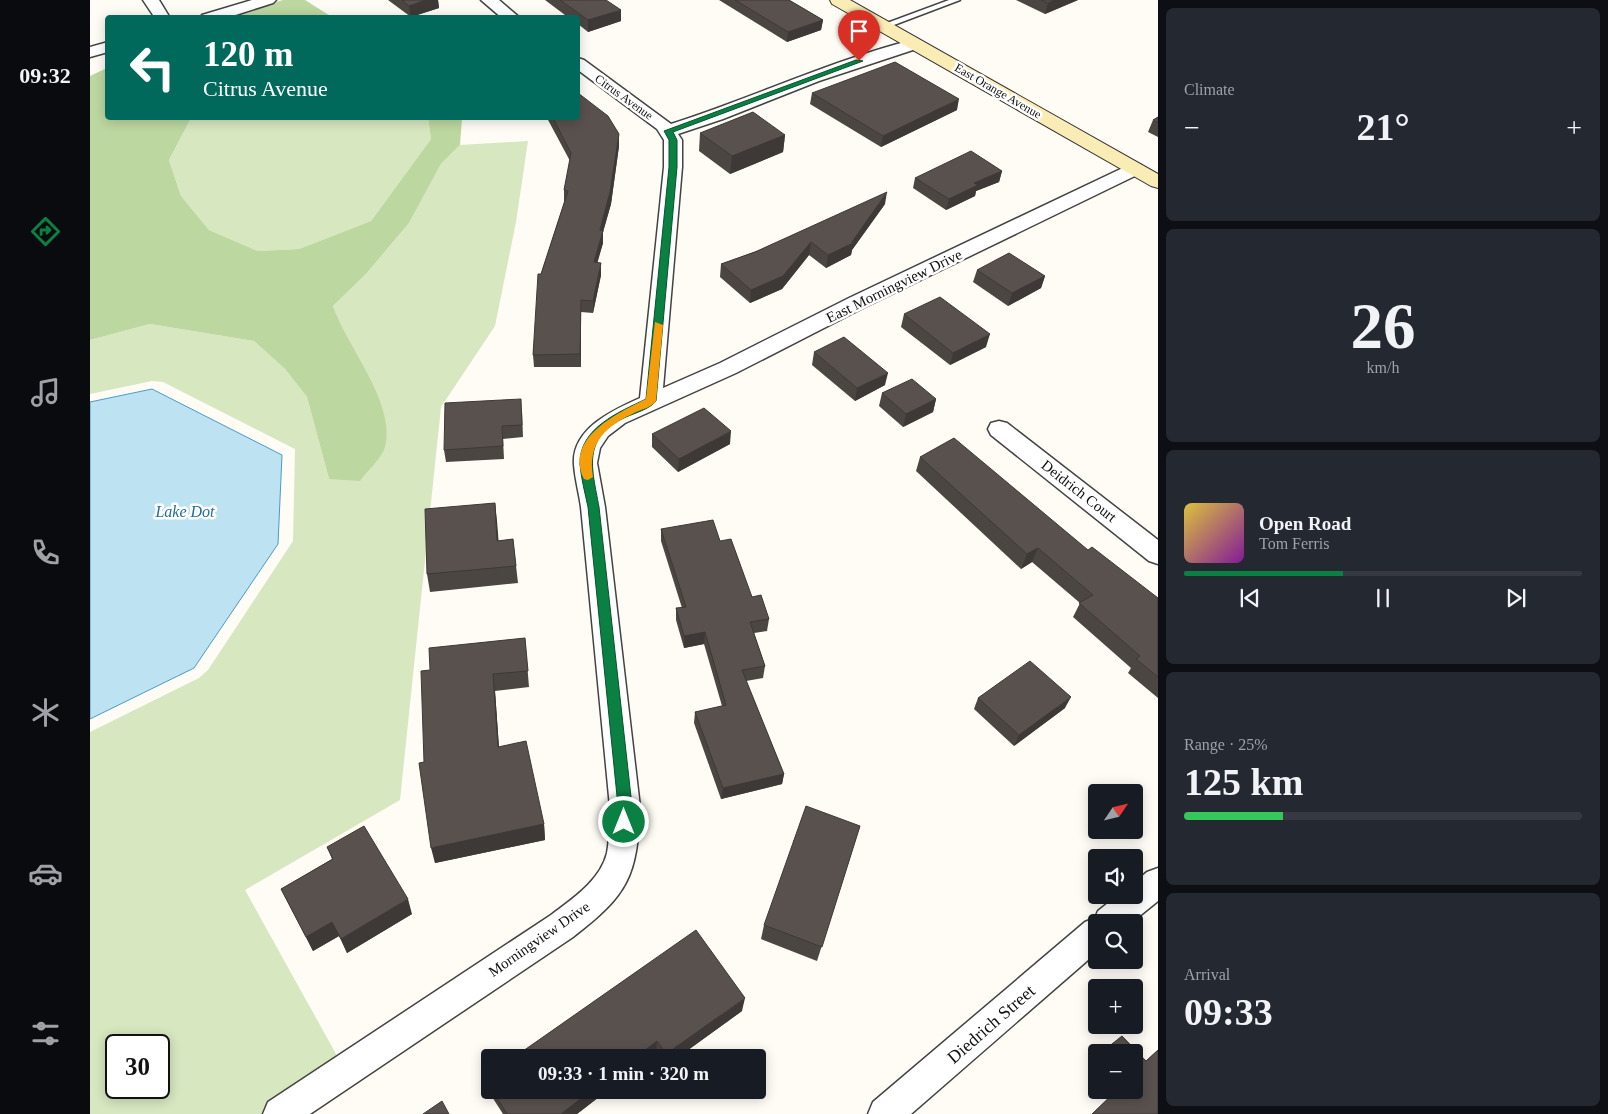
<!DOCTYPE html>
<meta charset="utf-8">
<style>
body{margin:0;font-family:"Times New Roman",serif;background:#242831;color:#f1f3f6;height:100vh;display:flex;flex-direction:column;font-size:19px;white-space:nowrap}
*{box-sizing:border-box;margin:0}
p{font-size:16px;color:#9ea1a6}
.icon{flex:none;width:28px;height:28px;fill:none;stroke:currentColor;stroke-width:2;stroke-linecap:round;stroke-linejoin:round}
.map{position:relative;flex:1;overflow:hidden}
.side{display:flex;flex-direction:column;gap:8px;padding:8px;background:#0d0f14;width:450px}
.side>*{flex:none}
.hud{position:absolute;left:15px;top:15px;width:475px;height:105px;border-radius:5px;box-shadow:0 2px 12px #0003;background:#00695c;color:#fff;overflow:hidden}
.needle{width:32px;rotate:55deg}
.fabs{position:absolute;left:998px;top:784px;display:grid;gap:10px}
.fabs a{display:grid;place-items:center;width:55px;height:55px;border-radius:5px;background:#171b24;box-shadow:0 2px 12px #0003;font-size:25px}
.speed{position:absolute;left:15px;top:1034px;display:flex;gap:10px;font-size:25px;font-weight:700;text-align:center}
.speed>*{display:grid;place-content:center;width:65px;height:65px;border-radius:50%;background:#171b24;box-shadow:0 2px 12px #0003;line-height:1}
.speed .limit{border:2px solid #111;border-radius:8px;background:#fff;color:#111}
.pin{position:absolute;display:grid;place-items:center;width:42px;height:42px;color:#fff;margin:-51px -21px;border-radius:50% 50% 50% 0;rotate:-45deg;box-shadow:0 0 5px #0007}
.pin .icon{rotate:45deg}
.me{position:absolute;width:55px;margin:-28px;rotate:0deg;stroke-linejoin:round;filter:drop-shadow(0 0 4px #0008)}
.turn{display:flex;align-items:center;gap:18px;height:105px;padding:0 15px;font-size:22px}
.turn .icon{width:65px;height:65px;stroke-width:2.5}
.turn b{display:block;font-size:35px;line-height:42px}
.big{font-size:38px;font-weight:800;line-height:1.1}
.side .widget{flex:1;display:flex;flex-direction:column;justify-content:center;gap:8px;min-width:0;padding:0 18px;border-radius:8px;background:#242831}
.side .dial{align-items:center;gap:0}
.dial b{font-size:65px;line-height:1}
.song{display:flex;align-items:center;gap:15px}
.cover{width:60px;height:60px;border-radius:8px;background:linear-gradient(135deg,hsl(50 70% 55%),hsl(290 70% 35%))}
.played{height:5px;border-radius:2px;background:linear-gradient(90deg,#0b8043 40%,#363941 40%)}
.keys{display:flex;justify-content:space-around;direction:ltr}
.heat{display:flex;justify-content:space-between;align-items:center;font-size:28px;direction:ltr}
.charge{height:8px;border-radius:4px;background:linear-gradient(90deg,#34c759 25%,#363941 0)}
.trip{position:absolute;left:391px;top:1049px;width:285px;height:50px;border-radius:5px;background:#171b24;box-shadow:0 2px 12px #0003;font-weight:800;line-height:50px;text-align:center}
main{display:flex;flex:1;min-height:0}
.tabs{display:flex;flex-direction:column;width:90px;justify-content:space-around;align-items:center;background:#090b0e;color:#9ea1a6}
.tabs .icon{width:35px;height:35px}
.tabs .selected{color:#0b8043}
.tabs b{font-size:22px;color:#f1f3f6}
.map>svg:first-child{display:block}
.green{fill:#d7e7c0;fill-rule:evenodd}
.forest{fill:#bdd7a0}
.water{fill:#bde2f2;stroke:#499cc4}
.lines{fill:none;stroke-linecap:round;stroke-linejoin:round}
.lane-casing{stroke:#434343;stroke-width:3}
.street-casing{stroke:#434343;stroke-width:3}
.secondary-casing{stroke:#323232;stroke-width:2}
.lane{fill:#fff;fill-rule:evenodd}
.street{fill:#fff;fill-rule:evenodd}
.secondary{fill:#f9ecb5;fill-rule:evenodd}
.wall{fill:#4c4643}
.shaded-wall{fill:#3e3937}
.building{fill:#58514e;stroke:#3e3937}
.route{fill:#0b8043;stroke:#07532c}
.slow{fill:#f59e0b}
.labels{text-anchor:middle;dominant-baseline:central;stroke-width:5;stroke-linejoin:round;paint-order:stroke}
.far-street-label{font-size:12px;fill:#101010;stroke:#fff}
.street-label{font-size:15px;fill:#101010;stroke:#fff}
.water-label{font-size:16px;font-style:italic;fill:#226e9a;stroke:#fff}
.near-street-label{font-size:18px;fill:#101010;stroke:#fff}
</style>
<main>
<nav class="tabs">
<b>09:32</b>
<svg class="icon selected" aria-label="directions" viewBox="0 0 24 24"><path d="M12 3l9 9-9 9-9-9zM9 14v-3h6M13 9l2 2-2 2"/></svg>
<svg class="icon" aria-label="music" viewBox="0 0 24 24"><path d="M9 18V5l10-2v13"/><circle cx="6" cy="18" r="3"/><circle cx="16" cy="16" r="3"/></svg>
<svg class="icon" aria-label="phone" viewBox="0 0 24 24"><path d="M5 4h4l2 5-3 2q2 4 5 5l2-3 5 2v4C11 20 4 13 5 4z"/></svg>
<svg class="icon" aria-label="climate" viewBox="0 0 24 24"><path d="M12 3v18M4 7l16 10M4 17L20 7"/></svg>
<svg class="icon" aria-label="car" viewBox="0 0 24 24"><path d="M5 17H2v-5l4-1 3-4h7l3 4 3 1v5h-3M9 17h6M6 11h13"/><circle cx="7" cy="17" r="2"/><circle cx="17" cy="17" r="2"/></svg>
<svg class="icon" aria-label="filters" viewBox="0 0 24 24"><path d="M4 7h16M4 17h16"/><circle cx="9" cy="7" r="2"/><circle cx="15" cy="17" r="2"/></svg>
</nav>
<div class="map">
<svg width="1068" height="1114" viewBox="0 0 1068 1114">
<rect width="100%" height="100%" fill="#fefcf5"/>
<g class="green">
<path d="M108 118H338L341 139 281 221 209 249 168 251 119 230 91 196 79 160 100 120Z"/>
<path d="M438 141 426 222 405 326 351 407 310 800 155 890 261 1081 212 1114H0V732L109 678 118 670 203 541 205 449 73 382 62 381 0 394V340L60 324 164 341 195 369 217 397 239 479 250 327 243 306 276 274 319 223 351 164 370 145ZM26 1045H69V1088H26Z"/>
</g>
<g class="forest">
<path d="M193 0H215L242 17 136 18Z"/>
<path d="M17 68 18 118H108L100 120 79 160 91 196 119 230 168 251 209 249 281 221 341 139 338 118H372L370 145 351 164 319 223 276 274 243 306C257 348 306 402 295 447 292 458 277 471 270 481L239 479 217 397 195 369 164 341 60 324 0 340V76Z"/>
</g>
<path class="water" d="M62 389 192 455 188 544 104 668 0 719V402Z"/>
<g class="lines">
<g class="lane-casing">
<path id="lane" d="M859 0H870L796 28 789 26Z"/>
</g>
<g class="street-casing">
<g id="street">
<path d="M53 0H69L80 18H65Z"/>
<path d="M162 0H186L183 3 136 18H111L112 15Z"/>
<path d="M391 0H409L430 18H412Z"/>
<path d="M826 39 834 44 832 47 729 81 633 119 588 134 592 140V167L573 388 630 363 759 298 1039 165H1051L1054 169 1051 173 773 308 646 373 535 423 518 436 510 448 507 463 515 507 550 807C547 876 539 894 483 937L220 1114H173L178 1102 461 915C482 899 510 881 517 853 520 838 519 822 520 807L491 507C489 493 485 479 484 465 481 429 523 410 550 398L574 167V140L567 129 488 70V58L494 60 581 124C663 98 742 60 826 39Z"/>
<path d="M18 42V52L0 57V47Z"/>
<path d="M909 421 917 423 1068 540V564L1059 561 901 435 898 429 901 423Z"/>
<path d="M1068 868V901L1042 922H1006V953L821 1114H778L783 1102 995 922 1005 918 1008 911 1028 895H1044V883L1057 872Z"/>
</g>
</g>
<g class="secondary-casing">
<path id="secondary" d="M740 0H760L1068 174V188L1061 186 742 4Z"/>
</g>
<use href="#lane" class="lane"/>
<use href="#street" class="street"/>
<use href="#secondary" class="secondary"/>
</g>
<g class="wall">
<path d="M298 0H348L349 8 321 17Z"/>
<path d="M455 0H516L531 21 498 32 488 24V18H479Z"/>
<path d="M629 0H699L733 20 731 30 697 42Z"/>
<path d="M926 0H988L955 14Z"/>
<path d="M722 93 867 110 791 147 720 104Z"/>
<path d="M1068 117V137L1058 132 1063 120Z"/>
<path d="M457 118H488L529 146 521 204 513 232V243L507 262 511 275 503 313 491 312V367H444L443 355 451 274 474 203V190L480 161Z"/>
<path d="M610 133 695 135 693 152 640 174 609 151Z"/>
<path d="M912 171 909 182 886 191 885 196 856 210 823 188 825 178Z"/>
<path d="M795 204 762 250 761 255 736 268 719 255 692 289 660 303 630 277 631 264Z"/>
<path d="M887 270 955 276 951 288 918 306 883 282Z"/>
<path d="M814 314 896 347 860 365 811 327Z"/>
<path d="M724 352 795 385 765 401 722 365Z"/>
<path d="M792 393 846 399 843 412 813 427 789 406Z"/>
<path d="M432 411 433 437 413 439 414 459 356 462 354 450Z"/>
<path d="M562 434 640 444 588 472 562 447Z"/>
<path d="M830 457 998 550 1068 598V698L1038 673 1041 668 983 617 990 603 942 562 931 569 826 471Z"/>
<path d="M405 503 408 541 423 539 428 583 340 592 337 574Z"/>
<path d="M571 529 630 541 662 597 679 619 677 631 664 633 675 666 673 678 656 681 694 774 692 784 631 799 604 723 605 712 632 706 614 644 594 648 586 620V608H592L571 541Z"/>
<path d="M435 638 439 687 405 691 409 747 454 824 455 840 345 863 334 762 340 670Z"/>
<path d="M888 698 975 708 924 746 884 709Z"/>
<path d="M770 826 727 961 671 939 674 925Z"/>
<path d="M237 847 322 914 257 953 249 936 223 951 191 889 242 859Z"/>
<path d="M652 1011 587 1058H569L566 1053 423 1058Z"/>
<path d="M1032 1036 1056 1061 1068 1050V1114H1002L1023 1094 1020 1090H1044V1052H1012Z"/>
<path d="M1006 1058V1075L999 1067Z"/>
<path d="M400 1073V1090H518L487 1114H413L397 1089 394 1078Z"/>
</g>
<g class="shaded-wall">
<path d="M336 0H348L349 8 321 17 319 6Z"/>
<path d="M965 0H988L955 14 958 3Z"/>
<path d="M531 10V21L498 32V20Z"/>
<path d="M733 20 731 30 697 42 698 32Z"/>
<path d="M869 99 867 110 791 147 793 136Z"/>
<path d="M529 134V146L521 204 513 232V243L504 275V262Z"/>
<path d="M695 135 693 152 640 174 642 156Z"/>
<path d="M912 171 909 182 886 191 885 196 856 210 859 199 884 183Z"/>
<path d="M797 192 795 204 762 250 761 255 736 268 738 255 762 242Z"/>
<path d="M721 242 719 255 692 289 660 303 661 290Z"/>
<path d="M511 263V275L503 313V301Z"/>
<path d="M955 276 951 288 918 306 922 293Z"/>
<path d="M491 300V367L490 354Z"/>
<path d="M900 334 896 347 860 365 863 353Z"/>
<path d="M798 373 795 385 765 401 767 388Z"/>
<path d="M846 399 843 412 813 427 816 414Z"/>
<path d="M641 431 640 444 588 472 589 459Z"/>
<path d="M405 503 407 521 410 559 407 541Z"/>
<path d="M948 548 942 562 931 569 937 554Z"/>
<path d="M615 632 614 644 594 648V636Z"/>
<path d="M403 674 405 691 410 763 408 747Z"/>
<path d="M981 697 975 708 924 746 929 735Z"/>
<path d="M694 774 692 784 631 799 633 788Z"/>
<path d="M454 824 455 840 345 863 341 848Z"/>
<path d="M318 899 322 914 257 953 251 939Z"/>
<path d="M242 922 249 936 223 951 216 937Z"/>
<path d="M655 998 652 1011 587 1058H576V1054Z"/>
<path d="M567 1041 566 1053 561 1058H545Z"/>
<path d="M502 1090H518L487 1114H471Z"/>
</g>
<g class="building">
<path d="M312 0H336L319 6Z"/>
<path d="M470 0H516L531 10 498 20Z"/>
<path d="M645 0H699L733 20 698 32Z"/>
<path d="M951 0H965L958 3Z"/>
<path d="M805 62 869 99 793 136 722 93Z"/>
<path d="M488 93 518 116 529 134 520 192 510 230 513 231 504 262 511 263 503 301 491 300 490 354 443 355 448 274H451L478 191 474 190 481 153 463 118H488Z"/>
<path d="M663 112 695 135 642 156 610 133Z"/>
<path d="M1068 117V123L1063 120Z"/>
<path d="M881 151 912 171 884 183 888 185 859 199 825 178Z"/>
<path d="M797 192 762 242 763 243 738 255 721 242 693 276 661 290 631 264 665 252Z"/>
<path d="M919 253 955 276 922 293 887 270Z"/>
<path d="M850 297 900 334 863 353 814 314Z"/>
<path d="M754 337 798 373 767 388 724 352Z"/>
<path d="M822 379 846 399 816 414 792 393Z"/>
<path d="M431 399 432 425 412 426 413 446 354 450 355 403Z"/>
<path d="M614 408 641 431 589 459 562 434Z"/>
<path d="M864 438 998 550 1002 547 1068 598V677L1046 659 1050 656 989 603 1003 595 948 548 937 554 830 457Z"/>
<path d="M405 503 407 541 423 539 426 566 337 574 335 509Z"/>
<path d="M623 520 630 541 641 539 662 597 671 595 679 619 660 622 675 666 652 670 694 774 633 788 605 712 636 705 615 632 594 636 586 608 596 607 571 529Z"/>
<path d="M435 638 438 671 403 674 408 747 436 741 454 824 341 848 329 763 334 762 331 671 340 670 339 648Z"/>
<path d="M940 661 981 697 929 735 888 698Z"/>
<path d="M716 806 770 826 732 947 674 925Z"/>
<path d="M274 826 318 899 251 939 242 922 216 937 191 889 243 859 237 847Z"/>
<path d="M606 930 655 998 576 1054 567 1041 545 1058H423Z"/>
<path d="M1032 1036 1056 1061 1068 1050V1114H1002L1027 1090H1044V1052H1012Z"/>
<path d="M400 1073V1088L394 1078Z"/>
<path d="M402 1090H502L471 1114H417Z"/>
<path d="M352 1101 359 1114H333Z"/>
</g>
<path class="route" d="M766 60 773 61 583 132 587 140V167L566 401C560 409 545 413 536 417 491 438 502 468 509 507L542 806 539 826 534 828 529 826 528 806 498 507C495 493 491 478 490 464 489 428 529 412 556 399L579 167V140L574 131Z"/>
<path class="slow" d="M565 322 573 325 566 401C562 407 553 409 546 412 517 426 497 441 503 477L498 480 494 479C474 438 528 413 556 399Z"/>
<g class="labels">
<g class="far-street-label">
<text transform="translate(908 91) rotate(30)">East Orange Avenue</text>
<text transform="translate(534 97) rotate(36)">Citrus Avenue</text>
</g>
<g class="street-label">
<text transform="translate(804 286) rotate(-26)">East Morningview Drive</text>
<text transform="translate(989 491) rotate(38)">Deidrich Court</text>
<text transform="translate(449 939) rotate(-35)">Morningview Drive</text>
</g>
<g class="water-label">
<text x="95" y="511">Lake Dot</text>
</g>
<g class="near-street-label">
<text transform="translate(901 1024) rotate(-41)">Diedrich Street</text>
</g>
</g>
</svg>
<div class="fabs">
<a><svg class="needle" viewBox="-14 -14 28 28"><path d="M0-13l5 13h-10z" fill="#e53935"/><path d="M0 13l5-13h-10z" fill="#9ea1a6"/></svg></a>
<a><svg class="icon" aria-label="sound" viewBox="0 0 24 24"><path d="M4 9h4l5-4v14l-5-4H4zM17 9q2 3 0 6"/></svg></a>
<a><svg class="icon" aria-label="search" viewBox="0 0 24 24"><circle cx="10" cy="10" r="6"/><path d="M15 15l6 6"/></svg></a>
<a>+</a>
<a>−</a>
</div>
<div class="speed"><div class="limit">30</div></div>
<div class="pin" style="left:769px;top:61px;background:#d93025"><svg class="icon" aria-label="arrive" viewBox="0 0 24 24"><path d="M6 21V4h12l-3 4 3 4H6"/></svg></div>
<svg class="me" style="left:534px;top:822px" viewBox="-20 -20 40 40"><circle r="17" fill="#0b8043" stroke="#fff" stroke-width="3"/><path d="M0-11L8 9 0 5-8 9z" fill="#fff"/></svg>
<div class="trip">09:33 · 1 min · 320 m</div>
<div class="hud">
<div class="turn"><svg class="icon" aria-label="left" viewBox="0 0 24 24"><path d="M17 20v-9H6M10 6l-5 5 5 5"/></svg><div><b>120 m</b>Citrus Avenue</div></div>
</div>
</div>
<section class="side">
<div class="widget"><p>Climate</p>
<div class="heat"><a>−</a><b class="big">21°</b><a>+</a></div>
</div>
<div class="widget dial"><b>26</b><p>km/h</p></div>
<div class="widget">
<div class="song"><i class="cover"></i><div><b>Open Road</b><p>Tom Ferris</p></div></div>
<div class="played"></div>
<div class="keys"><svg class="icon" aria-label="previous" viewBox="0 0 24 24"><path d="M18 5L8 12l10 7zM5 5v14"/></svg><svg class="icon" aria-label="pause" viewBox="0 0 24 24"><path d="M8 5v14M16 5v14"/></svg><svg class="icon" aria-label="next" viewBox="0 0 24 24"><path d="M6 5l10 7-10 7zM19 5v14"/></svg></div>
</div>
<div class="widget"><p>Range · 25%</p><b class="big">125 km</b><div class="charge"></div></div>
<div class="widget"><p>Arrival</p><b class="big">09:33</b></div>
</section>
</main>
